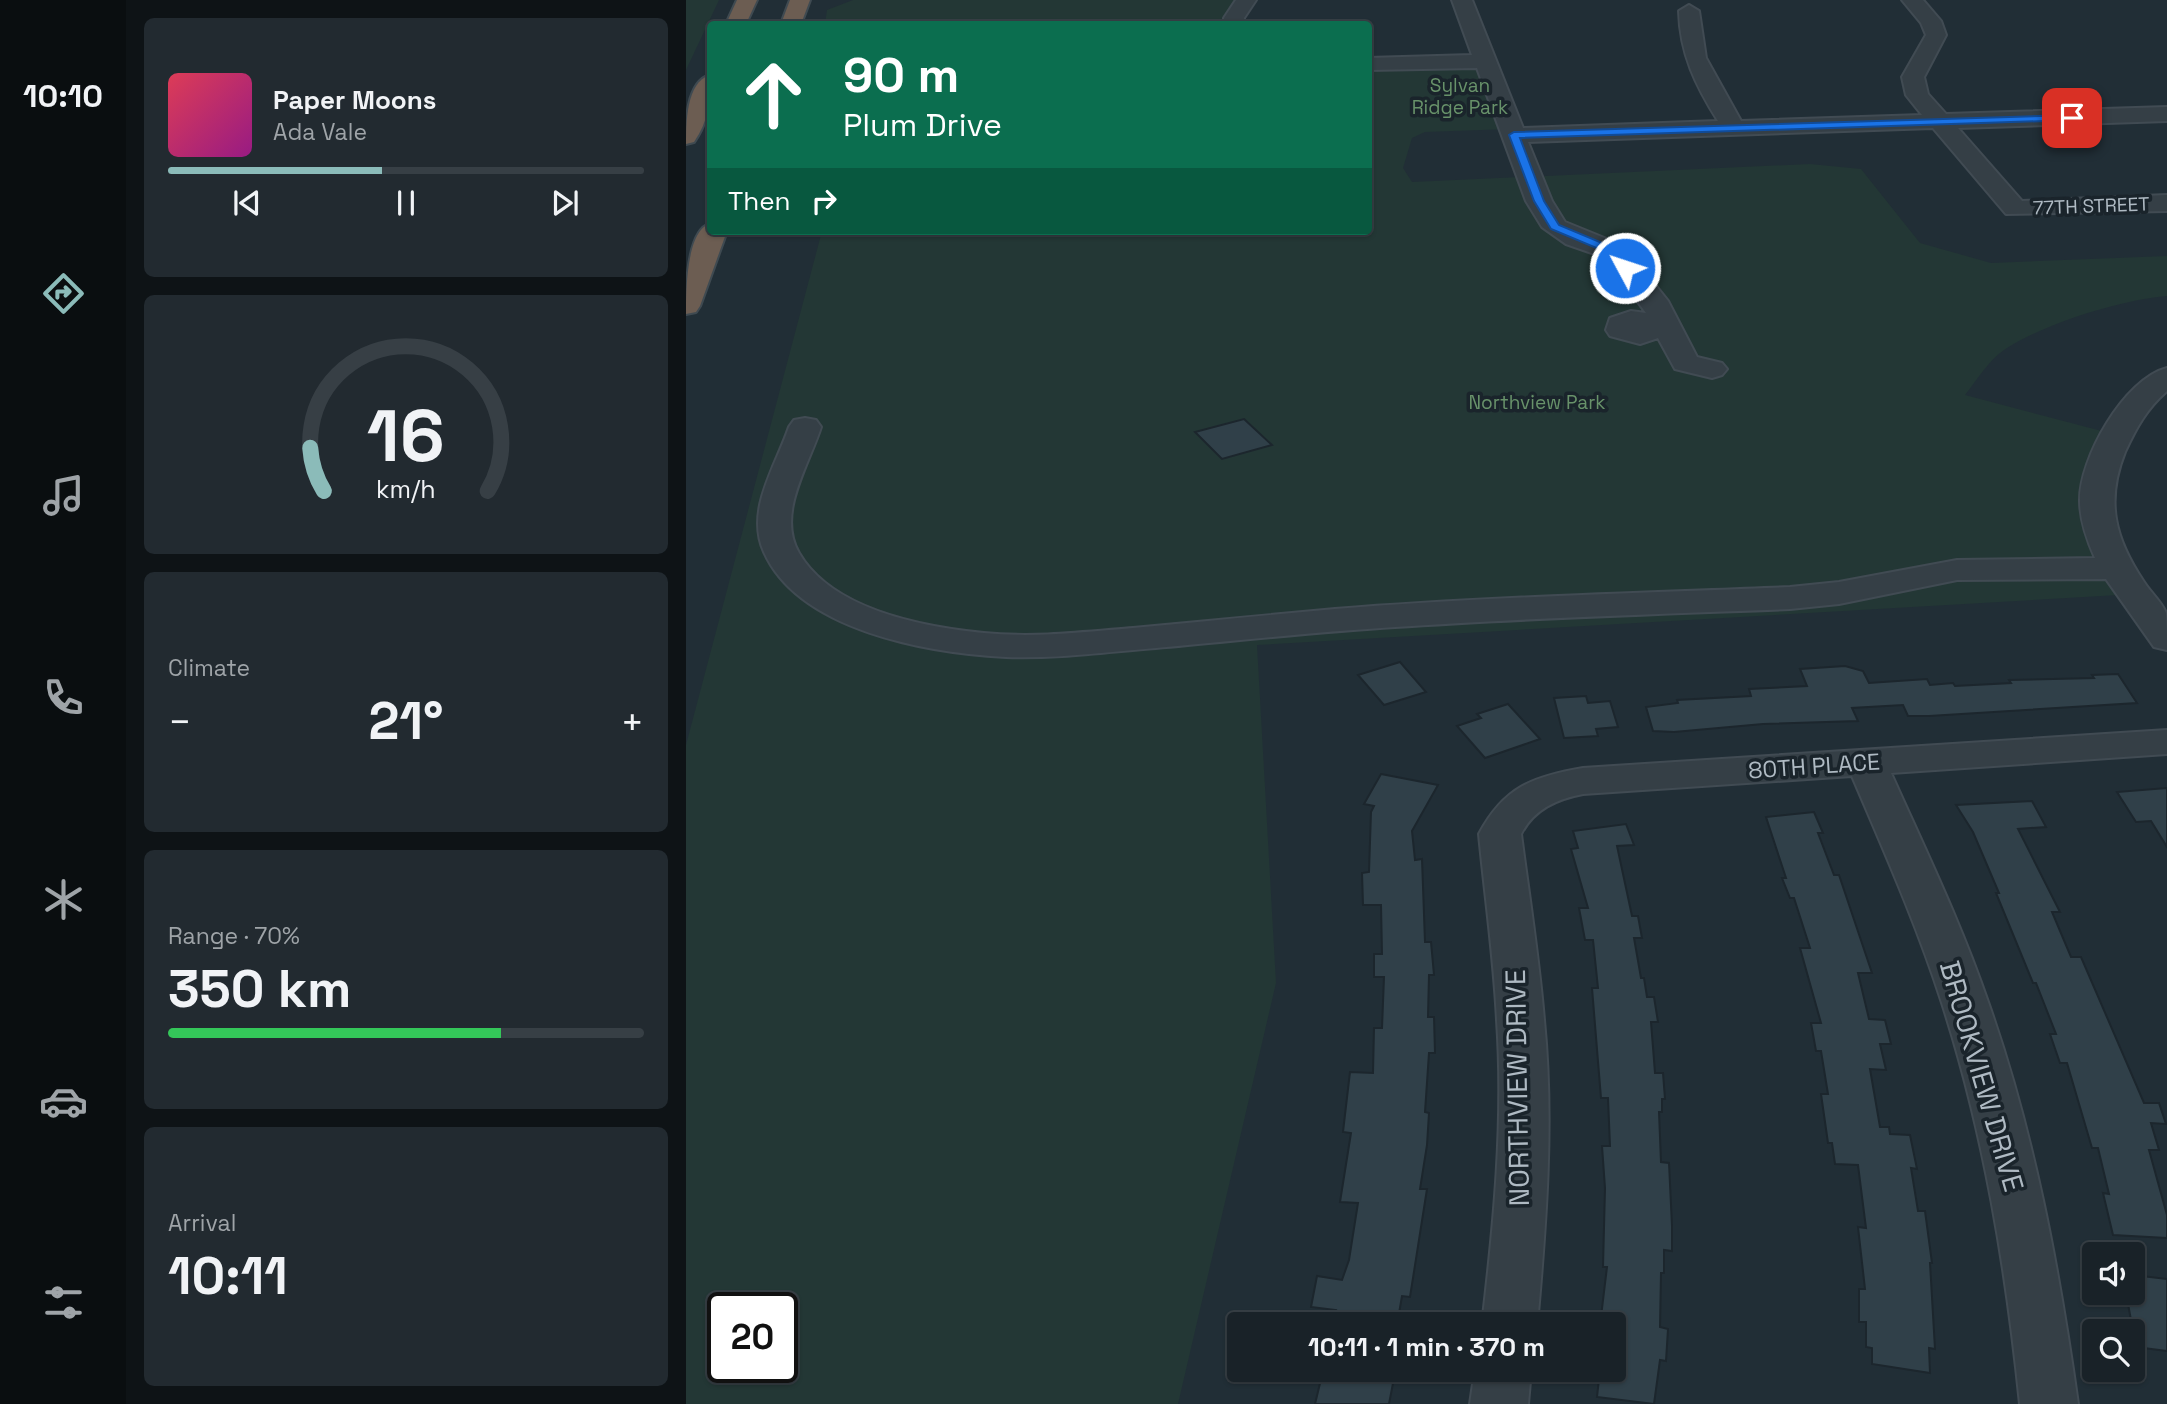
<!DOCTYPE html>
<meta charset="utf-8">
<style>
body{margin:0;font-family:"Space Grotesk",sans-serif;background:#222a30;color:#f1f3f6;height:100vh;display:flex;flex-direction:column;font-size:26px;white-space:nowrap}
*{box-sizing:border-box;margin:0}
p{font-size:23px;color:#9fa4a8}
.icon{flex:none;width:38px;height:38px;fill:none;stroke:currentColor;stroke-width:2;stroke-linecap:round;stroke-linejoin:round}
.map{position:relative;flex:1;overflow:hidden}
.sheet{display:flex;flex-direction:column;gap:18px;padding:18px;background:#0e1316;width:560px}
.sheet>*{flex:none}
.banner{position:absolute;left:21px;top:21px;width:665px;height:214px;border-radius:7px;box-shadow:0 2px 5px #0004,0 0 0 2px #373f45;background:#0b6e4f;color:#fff;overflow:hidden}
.tools{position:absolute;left:1396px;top:1242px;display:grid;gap:14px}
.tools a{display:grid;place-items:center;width:63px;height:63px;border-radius:7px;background:#192228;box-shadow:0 2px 5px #0004,0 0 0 2px #373f45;font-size:35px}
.speed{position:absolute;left:21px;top:1292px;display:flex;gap:14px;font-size:35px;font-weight:700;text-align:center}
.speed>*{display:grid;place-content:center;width:91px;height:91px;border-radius:50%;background:#192228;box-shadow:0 2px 5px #0004,0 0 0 2px #373f45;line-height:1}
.speed .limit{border:4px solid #111;border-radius:10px;background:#fff;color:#111}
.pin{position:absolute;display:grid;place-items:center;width:60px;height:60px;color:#fff;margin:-30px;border-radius:14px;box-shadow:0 4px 10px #0006}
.me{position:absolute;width:77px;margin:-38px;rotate:310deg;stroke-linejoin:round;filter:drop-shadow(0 0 5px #0008)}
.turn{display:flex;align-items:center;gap:24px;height:147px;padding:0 21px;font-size:32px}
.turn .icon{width:91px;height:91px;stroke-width:2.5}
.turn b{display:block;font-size:49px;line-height:60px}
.then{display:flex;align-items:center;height:66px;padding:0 21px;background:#0003;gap:14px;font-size:26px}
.big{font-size:52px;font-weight:700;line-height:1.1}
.sheet .card{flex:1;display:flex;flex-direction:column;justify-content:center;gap:10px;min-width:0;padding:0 24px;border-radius:10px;background:#222a30}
.sheet .dial{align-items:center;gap:0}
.dial svg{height:182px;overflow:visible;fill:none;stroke:#373f45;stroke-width:7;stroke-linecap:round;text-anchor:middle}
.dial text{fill:#f1f3f6;stroke:none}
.song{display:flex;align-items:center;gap:21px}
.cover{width:84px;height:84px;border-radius:10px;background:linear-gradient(135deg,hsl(350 70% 55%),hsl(310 70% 35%))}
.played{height:7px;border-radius:4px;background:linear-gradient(90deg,#8bbbb9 45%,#373f45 45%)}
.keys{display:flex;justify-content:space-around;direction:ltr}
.heat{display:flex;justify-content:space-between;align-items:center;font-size:38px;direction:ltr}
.charge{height:10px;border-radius:5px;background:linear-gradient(90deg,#34c759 70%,#373f45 0)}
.trip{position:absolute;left:541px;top:1312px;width:399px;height:70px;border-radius:7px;background:#192228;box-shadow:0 2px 5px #0004,0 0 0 2px #373f45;font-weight:700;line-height:70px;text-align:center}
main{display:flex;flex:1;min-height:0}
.menu{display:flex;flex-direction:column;width:126px;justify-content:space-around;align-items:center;background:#0a0e10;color:#9fa4a8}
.menu .icon{width:49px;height:49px}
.menu .selected{color:#8bbbb9}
.menu b{font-size:32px;color:#f1f3f6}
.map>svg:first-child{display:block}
.green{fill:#233735;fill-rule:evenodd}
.building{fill:#304049;stroke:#1c262d;stroke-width:2}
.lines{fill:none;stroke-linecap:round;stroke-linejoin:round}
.minor-casing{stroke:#414b53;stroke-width:4}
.highway-casing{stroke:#3f4a51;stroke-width:4}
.minor{fill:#353f46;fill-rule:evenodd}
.highway{fill:#6c5d52;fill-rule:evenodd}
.route{fill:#1a73e8;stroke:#114b97;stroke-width:2}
.labels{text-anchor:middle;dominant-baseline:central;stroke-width:7;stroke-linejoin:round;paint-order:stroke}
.far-park-label{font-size:19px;fill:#68926a;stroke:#1a242b}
.far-street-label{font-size:19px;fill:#afbac3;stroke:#1a242b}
.street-label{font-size:23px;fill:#afbac3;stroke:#1a242b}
.near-street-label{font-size:28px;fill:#afbac3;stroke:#1a242b}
</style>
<main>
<nav class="menu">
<b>10:10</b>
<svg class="icon selected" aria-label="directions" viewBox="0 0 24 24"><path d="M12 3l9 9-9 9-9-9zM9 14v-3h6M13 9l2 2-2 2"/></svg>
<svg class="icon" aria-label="music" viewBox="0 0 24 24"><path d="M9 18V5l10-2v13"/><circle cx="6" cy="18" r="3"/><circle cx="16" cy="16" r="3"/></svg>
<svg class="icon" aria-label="phone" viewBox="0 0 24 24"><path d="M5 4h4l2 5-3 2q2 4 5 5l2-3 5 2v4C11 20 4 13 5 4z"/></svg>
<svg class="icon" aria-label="climate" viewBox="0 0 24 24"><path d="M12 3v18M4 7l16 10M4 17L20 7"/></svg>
<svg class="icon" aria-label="car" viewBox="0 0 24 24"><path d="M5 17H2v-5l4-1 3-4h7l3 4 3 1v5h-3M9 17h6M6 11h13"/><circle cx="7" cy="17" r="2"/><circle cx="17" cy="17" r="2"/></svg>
<svg class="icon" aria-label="filters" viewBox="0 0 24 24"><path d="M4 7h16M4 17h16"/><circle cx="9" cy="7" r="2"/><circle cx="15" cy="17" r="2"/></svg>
</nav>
<section class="sheet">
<div class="card">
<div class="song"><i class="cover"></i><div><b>Paper Moons</b><p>Ada Vale</p></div></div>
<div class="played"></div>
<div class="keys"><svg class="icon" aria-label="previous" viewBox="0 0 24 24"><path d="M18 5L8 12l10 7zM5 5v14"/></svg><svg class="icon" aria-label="pause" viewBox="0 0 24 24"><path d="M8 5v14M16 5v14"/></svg><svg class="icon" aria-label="next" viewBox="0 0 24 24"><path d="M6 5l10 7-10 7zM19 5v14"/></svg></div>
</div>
<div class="card dial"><svg viewBox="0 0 100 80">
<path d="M14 69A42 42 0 1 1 86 69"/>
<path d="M14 69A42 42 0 0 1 8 50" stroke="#8bbbb9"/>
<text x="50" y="56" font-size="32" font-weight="700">16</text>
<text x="50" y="72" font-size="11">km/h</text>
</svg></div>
<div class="card"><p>Climate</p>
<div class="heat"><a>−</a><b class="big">21°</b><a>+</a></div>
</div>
<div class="card"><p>Range · 70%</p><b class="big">350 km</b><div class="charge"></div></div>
<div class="card"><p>Arrival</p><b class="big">10:11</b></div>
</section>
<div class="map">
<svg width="1481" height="1404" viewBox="0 0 1481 1404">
<rect width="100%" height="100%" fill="#212e36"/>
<g class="green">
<path d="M0 0H33L0 70Z"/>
<path d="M167 0H560L549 18 548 24H139L141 10Z"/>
<path d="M799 61 824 129 739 132 726 138 717 168 726 182 1124 164 1175 169 1234 243 1305 263 1481 256V296C1434 300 1357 324 1318 350 1303 360 1290 381 1279 395L1431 435 1413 478 1450 594 571 645 590 983 492 1404H0V745L136 231H682L683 64ZM37 1307H96V1367H37Z"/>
</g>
<g class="building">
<path d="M558 419 586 445 536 459 509 432Z"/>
<path d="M714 662 740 692 698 705 672 675Z"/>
<path d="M1159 666 1177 671 1183 683 1241 679 1244 685 1267 683 1269 686 1325 683 1323 680 1408 678 1406 675 1432 674 1451 703 1243 716H1222L1217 705 1166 708 1172 721 1077 724 988 732 967 731 960 707 992 703 991 700 1065 696 1063 689 1121 686 1114 669Z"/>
<path d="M900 696 902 703 924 701 932 727 910 729 912 736 878 738 868 698Z"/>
<path d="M822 704 854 739 799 758 771 726 795 718 791 714Z"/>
<path d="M695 774 752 785 726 831 729 860 736 859 739 942H745L748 975H743L742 1017H748L749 1053H743L739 1112 743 1113 741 1145 734 1189H741L724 1297 716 1296 711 1325H647L650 1310 625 1307 631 1276 656 1280 663 1260 672 1203 654 1202 665 1133 657 1132 664 1072 687 1073 688 1028H696L698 977H688V954H696L695 905H677L676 873 683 872 685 812 688 806 678 804Z"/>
<path d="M1481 788V847L1465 821 1450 822 1431 792Z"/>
<path d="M1346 801 1360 827 1332 829 1374 912H1366L1385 957H1395L1458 1103H1473L1480 1124 1465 1123 1473 1150H1463L1481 1215V1238L1427 1235 1417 1193 1423 1194 1412 1148H1406L1381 1063H1374L1364 1034H1370L1350 983H1347L1310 893H1313L1287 832 1270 805Z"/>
<path d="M1128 812 1137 833H1132L1148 875H1153L1186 973H1172L1183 1019 1199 1020 1205 1044H1194L1200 1070 1184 1069 1194 1127H1203L1204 1134 1224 1135 1231 1169 1225 1168 1232 1211H1239L1246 1263H1244L1249 1349 1243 1348 1244 1373 1186 1364V1348L1180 1347V1322H1173V1289H1179L1172 1227 1180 1228 1172 1165 1149 1164 1146 1143H1142L1135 1094H1142L1135 1051H1130L1125 1023H1135L1114 948H1124L1108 898H1104L1096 878H1100L1080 817Z"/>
<path d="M940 824 948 845 931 846 946 916H952L956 938H948L955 978H958L961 997H968L972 1022H965L969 1073H977L979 1099H976V1112H973L975 1162 983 1163 986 1226V1251L978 1250V1273H975L974 1327 982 1329 980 1361 974 1360 968 1404 911 1397 914 1370H928V1325H914L921 1267H917L919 1188 916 1146H924L922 1098H915L906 988H912L907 940H899L893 908H902L885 849 892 848 887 831Z"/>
<path d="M1447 1275 1481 1279V1351L1450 1347 1440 1293H1447Z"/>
<path d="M673 1370 709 1373 703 1404H629L637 1371 672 1377Z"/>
</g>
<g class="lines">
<g class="minor-casing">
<g id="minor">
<path d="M550 0H570L558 18V24H538V18Z"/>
<path d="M766 0H786L837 128 1032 121C1010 86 994 54 993 11L1003 5 1013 11 1020 58 1055 121 1236 115 1220 95 1216 77 1240 35 1235 23 1216 0H1237L1255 21 1260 35 1238 77 1242 94 1260 114 1481 107V121L1272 128 1336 201 1481 195V211L1320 214 1247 128 842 142 866 201 879 222 938 246 982 301 1011 357 1036 363 1041 369 1036 375 1026 378 989 369 972 338 954 344 924 336 920 330 924 318 945 311 960 313 920 258 880 244 856 227 840 201 791 68 682 70V58L786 55Z"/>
<path d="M1481 368V391C1461 408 1450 428 1439 452 1419 502 1429 539 1458 582 1464 592 1476 602 1480 613 1481 622 1481 640 1481 650L1468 647 1420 579 1271 580 1153 604 1104 609C972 614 840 618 709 627 629 632 549 641 470 648 420 652 370 659 320 657 243 653 113 631 78 552 59 510 90 466 103 427L108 420 119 418 130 420 135 427C123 465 90 514 113 553 146 610 238 627 298 633 348 638 398 632 447 628 515 622 582 615 649 609 800 597 952 593 1104 587L1153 582 1271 560 1409 558C1401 540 1394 521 1394 501 1393 459 1438 379 1481 368Z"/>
<path d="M1481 730V754L1205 773C1239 849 1275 923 1302 1002 1348 1132 1373 1268 1392 1404H1334C1320 1268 1298 1133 1256 1003 1231 925 1198 851 1166 776L897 794C871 799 848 809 835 834 843 896 853 958 858 1020 868 1121 860 1224 851 1325H796C808 1224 818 1122 811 1020 808 958 799 896 793 834 818 787 846 777 897 768Z"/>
<path d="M789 1370H845L842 1404H784Z"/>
</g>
</g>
<g class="highway-casing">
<g id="highway">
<path d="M51 0H71L60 24H40Z"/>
<path d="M104 0H124L115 24H95Z"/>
<path d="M24 75C26 99 22 122 8 142L0 144C0 124 0 82 24 75Z"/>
<path d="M24 224V231H41L14 306 10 312 0 314C0 294 0 230 24 224Z"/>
</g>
</g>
<use href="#minor" class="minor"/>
<use href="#highway" class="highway"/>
</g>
<path class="route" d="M1386 115 1389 120 834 138 858 201 873 225 933 250 945 268 939 272 925 254 865 229 848 201 823 135 828 132Z"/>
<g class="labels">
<g class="far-park-label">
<text x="774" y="85">Sylvan<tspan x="774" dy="22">Ridge Park</tspan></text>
<text x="851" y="402">Northview Park</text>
</g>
<g class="far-street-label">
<text transform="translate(1405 206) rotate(-2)">77TH STREET</text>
</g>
<g class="street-label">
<text transform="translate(1128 766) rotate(-4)">80TH PLACE</text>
</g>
<g class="near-street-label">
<text transform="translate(1296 1076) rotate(74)">BROOKVIEW DRIVE</text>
<text transform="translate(831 1088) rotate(-91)">NORTHVIEW DRIVE</text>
</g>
</g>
</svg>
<div class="tools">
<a><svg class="icon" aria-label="sound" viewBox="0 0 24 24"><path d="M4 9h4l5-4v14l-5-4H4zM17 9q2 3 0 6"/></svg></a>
<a><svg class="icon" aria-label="search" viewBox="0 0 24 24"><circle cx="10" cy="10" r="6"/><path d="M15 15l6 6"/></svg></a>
</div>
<div class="speed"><div class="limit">20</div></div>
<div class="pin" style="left:1386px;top:118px;background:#d93025"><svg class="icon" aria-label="arrive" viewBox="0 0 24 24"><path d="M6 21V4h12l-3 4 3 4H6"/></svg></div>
<svg class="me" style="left:939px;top:268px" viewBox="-20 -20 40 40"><circle r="17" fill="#1a73e8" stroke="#fff" stroke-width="3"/><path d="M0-11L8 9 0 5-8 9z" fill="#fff"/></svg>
<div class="trip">10:11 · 1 min · 370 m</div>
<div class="banner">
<div class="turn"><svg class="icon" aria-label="ahead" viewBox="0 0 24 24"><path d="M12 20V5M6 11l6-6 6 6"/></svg><div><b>90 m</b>Plum Drive</div></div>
<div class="then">Then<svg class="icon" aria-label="right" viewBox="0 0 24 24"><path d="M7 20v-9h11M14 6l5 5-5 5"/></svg></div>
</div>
</div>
</main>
